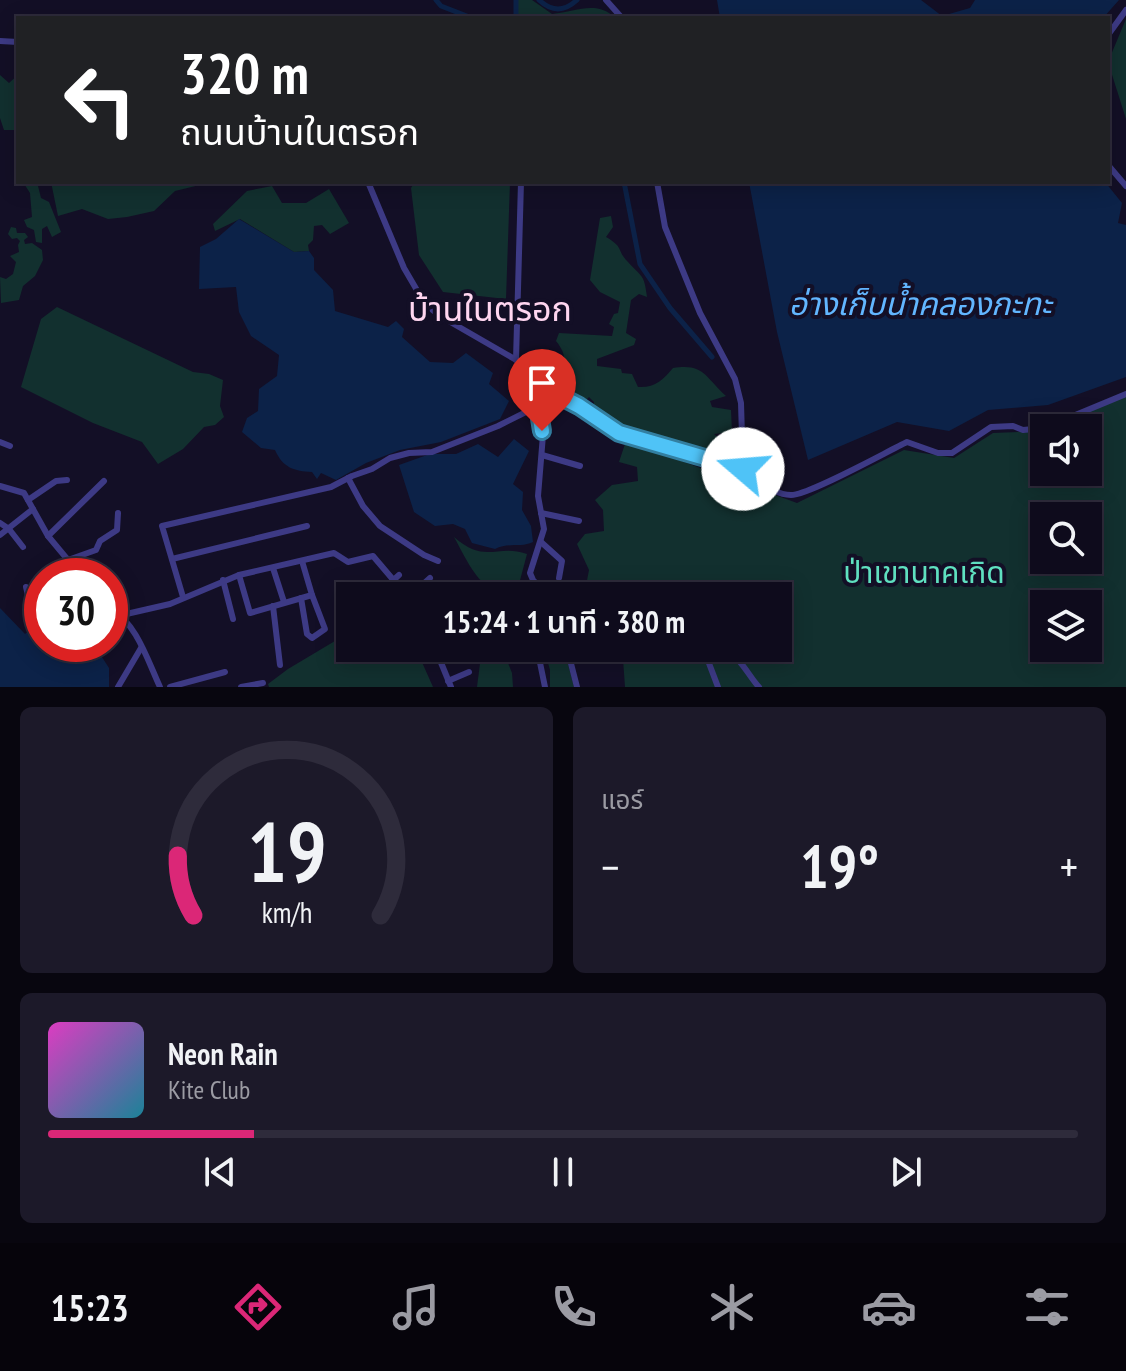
<!DOCTYPE html>
<html lang="th">
<meta charset="utf-8">
<style>
body{margin:0;font-family:"PT Sans Narrow","Noto Sans Thai",sans-serif;background:#1c1929;color:#f1f3f6;height:100vh;display:flex;flex-direction:column;font-size:30px;white-space:nowrap}
*{box-sizing:border-box;margin:0}
p{font-size:26px;color:#9b9ba3}
.icon{flex:none;width:44px;height:44px;fill:none;stroke:currentColor;stroke-width:2;stroke-linecap:round;stroke-linejoin:round}
.map{position:relative;height:687px;overflow:hidden}
.side{display:flex;flex-direction:column;gap:20px;padding:20px;background:#08060f;flex:1}
.side>*{flex:none}
.top-card{position:absolute;left:16px;top:16px;width:1094px;height:168px;border-radius:0px;box-shadow:0 4px 20px #0003,0 0 0 2px #2e2b3b;background:#202124;color:#fff;overflow:hidden}
.controls{position:absolute;left:1030px;top:414px;display:grid;gap:16px}
.controls a{display:grid;place-items:center;width:72px;height:72px;border-radius:0px;background:#0e0b1c;box-shadow:0 4px 20px #0003,0 0 0 2px #2e2b3b;font-size:40px}
.speed{position:absolute;left:24px;top:558px;display:flex;gap:16px;font-size:40px;font-weight:700;text-align:center}
.speed>*{display:grid;place-content:center;width:104px;height:104px;border-radius:50%;background:#0e0b1c;box-shadow:0 4px 20px #0003,0 0 0 2px #2e2b3b;line-height:1}
.speed .limit{border:12px solid #d22;background:#fff;color:#111}
.pin{position:absolute;display:grid;place-items:center;width:68px;height:68px;color:#fff;margin:-82px -34px;border-radius:50% 50% 50% 0;rotate:-45deg;box-shadow:0 0 8px #0007}
.pin .icon{rotate:45deg}
.me{position:absolute;width:88px;margin:-44px;rotate:288deg;stroke-linejoin:round;filter:drop-shadow(0 0 6px #0008)}
.turn{display:flex;align-items:center;gap:28px;height:168px;padding:0 32px;font-size:36px}
.turn .icon{width:104px;height:104px;stroke-width:2.5}
.turn b{display:block;font-size:56px;line-height:68px}
.big{font-size:60px;font-weight:600;line-height:1.1}
.side .card{flex:1;display:flex;flex-direction:column;justify-content:center;gap:12px;min-width:0;padding:0 28px;border-radius:12px;background:#1c1929}
.side .dial{align-items:center;gap:0}
.dial svg{height:208px;overflow:visible;fill:none;stroke:#2e2b3b;stroke-width:7;stroke-linecap:round;text-anchor:middle}
.dial text{fill:#f1f3f6;stroke:none}
.song{display:flex;align-items:center;gap:24px}
.cover{width:96px;height:96px;border-radius:12px;background:linear-gradient(135deg,hsl(310 70% 55%),hsl(190 70% 35%))}
.played{height:8px;border-radius:4px;background:linear-gradient(90deg,#db2777 20%,#2e2b3b 20%)}
.keys{display:flex;justify-content:space-around;direction:ltr}
.heat{display:flex;justify-content:space-between;align-items:center;font-size:44px;direction:ltr}
.side .tiles{flex:1;display:grid;gap:20px;grid-template-columns:1fr 1fr}
.card:last-child{grid-column:span 2}
.trip{position:absolute;left:336px;top:582px;width:456px;height:80px;border-radius:0px;background:#0e0b1c;box-shadow:0 4px 20px #0003,0 0 0 2px #2e2b3b;font-weight:600;line-height:80px;text-align:center}
.menu{display:flex;height:128px;justify-content:space-around;align-items:center;background:#06040b;color:#9b9ba3}
.menu .icon{width:56px;height:56px}
.menu .current{color:#db2777}
.menu b{font-size:36px;color:#f1f3f6}
.map>svg:first-child{display:block}
.green{fill:#12302f;fill-rule:evenodd}
.water{fill:#0c2248}
.lines{fill:none;stroke-linecap:round;stroke-linejoin:round}
.canal{stroke:#0c2248;stroke-width:5}
.minor{stroke:#3d3a85;stroke-width:6}
.route-casing{stroke:#337fa1;stroke-width:20}
.route{stroke:#4fc3f7;stroke-width:14}
.labels{text-anchor:middle;dominant-baseline:central;stroke-width:8;stroke-linejoin:round;paint-order:stroke}
.park-label{font-size:30px;fill:#5fe0c0;stroke:#130f26}
.water-label{font-size:32px;font-style:italic;fill:#62b6ff;stroke:#130f26}
.quarter-label{font-size:34px;fill:#ffd6f0;stroke:#130f26}
</style>
<div class="map">
<svg width="1126" height="687" viewBox="0 0 1126 687">
<rect width="100%" height="100%" fill="#130f26"/>
<g class="green">
<path d="M518 0H532L552 14C577 11 598 0 615 18H518Z"/>
<path d="M1126 19V119L1108 62Z"/>
<path d="M0 75 9 83 18 75V130H4L0 118Z"/>
<path d="M23 182H37L41 198 49 202 61 232 52 237 47 226 42 229V243L36 242 34 230 27 227 24 220 32 217 30 193Z"/>
<path d="M51 182H212L175 191 154 211 127 217 108 219 82 209 58 216Z"/>
<path d="M415 182H510L506 299 443 292 419 255 411 188Z"/>
<path d="M272 186 282 203H306L329 189 349 223 330 234 322 225 314 226 313 240 308 245 309 251 294 252 240 219 215 231 213 224 247 191Z"/>
<path d="M611 216 613 227 606 237C625 248 616 250 628 262 642 278 644 273 647 297L639 294 631 300 626 333 636 339 634 345 597 359V366L621 369 622 373 632 374 638 387C655 388 663 380 673 368 704 363 705 377 726 396L710 401 712 407 731 410 732 432 714 434 720 439 722 456 619 427 593 410 594 402 589 397 584 402 546 384C562 368 572 361 556 341L559 333 612 336 614 327 609 324 614 314 618 313 620 302 600 292 590 280 600 218Z"/>
<path d="M11 227 16 228 17 233H25L28 237 24 240 25 244 32 243 42 250 43 260 35 276 23 286 19 300 1 303 0 277 6 279 13 274 16 262 10 256 19 252 18 245 20 241 17 238 12 239 8 234Z"/>
<path d="M57 307 193 372 209 374 223 380 220 406 224 417 215 425 204 427 183 449 158 464 142 442 93 423 21 387 41 319Z"/>
<path d="M1126 394V687H625L623 659 609 651 579 648H778V596H584L589 570 577 544 585 534 604 531 603 510 595 500 612 485 638 481 637 467 619 462 626 441 797 503 904 450 954 458 993 433 1044 431V472H1088V428H1051ZM1044 516H1088V560H1044ZM1044 604H1088V648H1044Z"/>
<path d="M454 537C486 565 497 543 527 554L519 584 512 596C481 596 467 560 454 537Z"/>
<path d="M345 635 350 637V648H424L421 660 433 687H269L268 684 288 669Z"/>
<path d="M482 648H502L512 673 513 687H477Z"/>
<path d="M565 652 574 687H550V670L546 656Z"/>
</g>
<g class="water">
<path d="M717 0H921L942 16 970 8 975 0H1119L1103 18H720Z"/>
<path d="M749 182H1105L1122 203 1118 223 1126 225V377L1048 405 988 410 949 431 897 422 808 460 777 332Z"/>
<path d="M239 219 294 252 309 251 314 258V270L333 290 335 311 388 327 396 321 404 329 402 337 430 362 453 363 466 353 493 373 489 384 509 401 500 419 441 442 400 450 366 463 336 480 321 473 317 479 312 472C294 471 283 468 275 450L261 448 242 432 247 418 258 411 259 389 277 376 279 355 251 336 239 312 236 287 199 289 200 247 216 239Z"/>
<path d="M514 439 529 451 513 484 523 492 522 510 531 526 533 542C521 548 508 542 495 549L472 543 465 529 453 524 435 526 414 512 399 465 430 454H456L478 444 498 457Z"/>
<path d="M0 608 25 634 35 625 42 629V644H67L82 653 98 651 109 668V687H0Z"/>
</g>
<g class="lines">
<g class="canal">
<path d="M436 0 441 6 472 18"/>
<path d="M539 0C552 12 564 12 577 0"/>
<path d="M516 18V0"/>
<path d="M624 182 640 264 670 308 712 357"/>
</g>
<g class="minor">
<path d="M606 0 622 18"/>
<path d="M1108 35 1126 10"/>
<path d="M0 41 18 42"/>
<path d="M1108 165 1126 186"/>
<path d="M368 182 404 268 425 304 440 316 525 365 531 373 543 435 538 496 544 529 530 573 533 580 549 596"/>
<path d="M657 182 665 227 700 313 735 379 741 403 743 469"/>
<path d="M516 360 521 182"/>
<path d="M535 387C571 397 589 420 620 434 659 451 706 450 743 470 759 478 772 495 791 495 809 495 886 452 907 442L938 453H952L991 427 1013 426 1023 430 1044 428 1126 394"/>
<path d="M0 442 10 446"/>
<path d="M542 455 580 466"/>
<path d="M348 478 363 506 380 526 424 555 438 561"/>
<path d="M0 486 24 493 48 536 68 560 74 576"/>
<path d="M28 500 56 481 67 480"/>
<path d="M541 513 579 521"/>
<path d="M0 523 9 529 23 547"/>
<path d="M0 535 33 509"/>
<path d="M48 536 104 481"/>
<path d="M541 542 562 561 559 578"/>
<path d="M172 559 307 526"/>
<path d="M68 560 96 550 100 541 117 530 118 513"/>
<path d="M273 568 284 602"/>
<path d="M239 575 250 613 312 595 302 561"/>
<path d="M40 580H42"/>
<path d="M223 580 233 619"/>
<path d="M26 587 34 620 42 617"/>
<path d="M376 596 399 575"/>
<path d="M410 596 430 578"/>
<path d="M445 596 450 591"/>
<path d="M183 597 162 526 331 487 352 476 372 469 390 458 409 453 432 452 498 426 538 406"/>
<path d="M301 598 307 634 312 638 325 629 312 595"/>
<path d="M273 606 280 665"/>
<path d="M110 608C137 624 147 659 160 687"/>
<path d="M122 615 170 604 239 575 334 553 348 562 373 556 407 596"/>
<path d="M435 648 451 687"/>
<path d="M567 648 577 687"/>
<path d="M439 660 467 648"/>
<path d="M448 681 469 672"/>
<path d="M118 687 141 648"/>
<path d="M170 687 225 672"/>
<path d="M241 687 263 683"/>
<path d="M545 687 538 653 559 648"/>
<path d="M718 687 707 658C728 630 746 674 759 687"/>
</g>
</g>
<g class="lines">
<g class="route-casing">
<path id="route" d="M542 431 535 387 552 392 579 406 619 433 743 469"/>
</g>
<use href="#route" class="route"/>
</g>
<g class="labels">
<g class="park-label">
<text x="924" y="571">ป่าเขานาคเกิด</text>
</g>
<g class="water-label">
<text x="920" y="303">อ่างเก็บน้ำคลองกะทะ</text>
</g>
<g class="quarter-label">
<text x="490" y="308">บ้านในตรอก</text>
</g>
</g>
</svg>
<div class="controls">
<a><svg class="icon" aria-label="sound" viewBox="0 0 24 24"><path d="M4 9h4l5-4v14l-5-4H4zM17 9q2 3 0 6"/></svg></a>
<a><svg class="icon" aria-label="search" viewBox="0 0 24 24"><circle cx="10" cy="10" r="6"/><path d="M15 15l6 6"/></svg></a>
<a><svg class="icon" aria-label="layers" viewBox="0 0 24 24"><path d="M12 4l9 5-9 5-9-5zM3 14l9 5 9-5"/></svg></a>
</div>
<div class="speed"><div class="limit">30</div></div>
<div class="pin" style="left:542px;top:431px;background:#d93025"><svg class="icon" aria-label="arrive" viewBox="0 0 24 24"><path d="M6 21V4h12l-3 4 3 4H6"/></svg></div>
<svg class="me" style="left:743px;top:469px" viewBox="-20 -20 40 40"><circle r="19" fill="#fff"/><path d="M0-13L10 11 0 6-10 11z" fill="#4fc3f7"/></svg>
<div class="trip">15:24 · 1 นาที · 380 m</div>
<div class="top-card">
<div class="turn"><svg class="icon" aria-label="left" viewBox="0 0 24 24"><path d="M17 20v-9H6M10 6l-5 5 5 5"/></svg><div><b>320 m</b>ถนนบ้านในตรอก</div></div>
</div>
</div>
<section class="side">
<div class="tiles">
<div class="card dial"><svg viewBox="0 0 100 80">
<path d="M14 69A42 42 0 1 1 86 69"/>
<path d="M14 69A42 42 0 0 1 8 46" stroke="#db2777"/>
<text x="50" y="56" font-size="32" font-weight="700">19</text>
<text x="50" y="72" font-size="11">km/h</text>
</svg></div>
<div class="card"><p>แอร์</p>
<div class="heat"><a>−</a><b class="big">19°</b><a>+</a></div>
</div>
<div class="card">
<div class="song"><i class="cover"></i><div><b>Neon Rain</b><p>Kite Club</p></div></div>
<div class="played"></div>
<div class="keys"><svg class="icon" aria-label="previous" viewBox="0 0 24 24"><path d="M18 5L8 12l10 7zM5 5v14"/></svg><svg class="icon" aria-label="pause" viewBox="0 0 24 24"><path d="M8 5v14M16 5v14"/></svg><svg class="icon" aria-label="next" viewBox="0 0 24 24"><path d="M6 5l10 7-10 7zM19 5v14"/></svg></div>
</div>
</div>
</section>
<nav class="menu">
<b>15:23</b>
<svg class="icon current" aria-label="directions" viewBox="0 0 24 24"><path d="M12 3l9 9-9 9-9-9zM9 14v-3h6M13 9l2 2-2 2"/></svg>
<svg class="icon" aria-label="music" viewBox="0 0 24 24"><path d="M9 18V5l10-2v13"/><circle cx="6" cy="18" r="3"/><circle cx="16" cy="16" r="3"/></svg>
<svg class="icon" aria-label="phone" viewBox="0 0 24 24"><path d="M5 4h4l2 5-3 2q2 4 5 5l2-3 5 2v4C11 20 4 13 5 4z"/></svg>
<svg class="icon" aria-label="climate" viewBox="0 0 24 24"><path d="M12 3v18M4 7l16 10M4 17L20 7"/></svg>
<svg class="icon" aria-label="car" viewBox="0 0 24 24"><path d="M5 17H2v-5l4-1 3-4h7l3 4 3 1v5h-3M9 17h6M6 11h13"/><circle cx="7" cy="17" r="2"/><circle cx="17" cy="17" r="2"/></svg>
<svg class="icon" aria-label="filters" viewBox="0 0 24 24"><path d="M4 7h16M4 17h16"/><circle cx="9" cy="7" r="2"/><circle cx="15" cy="17" r="2"/></svg>
</nav>
